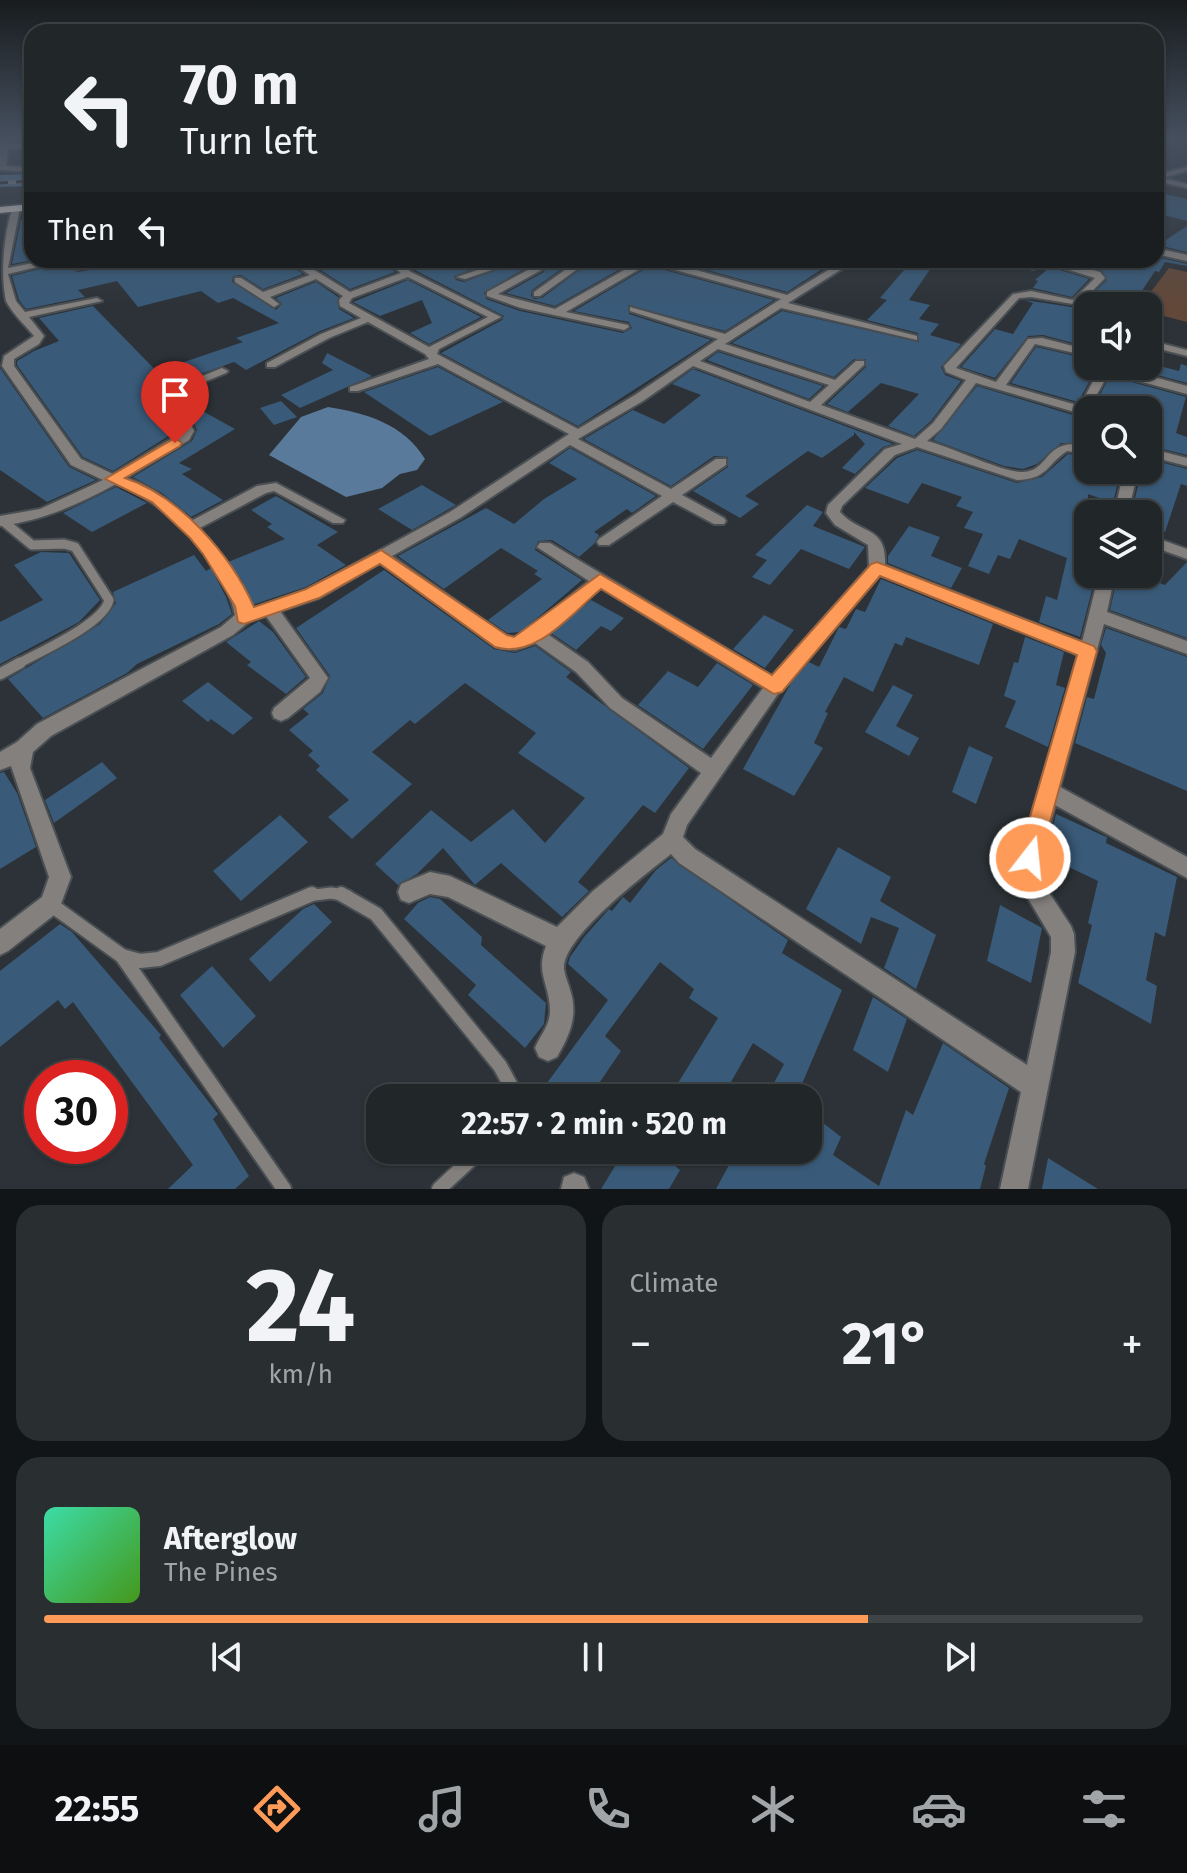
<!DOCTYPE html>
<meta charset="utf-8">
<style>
body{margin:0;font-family:"Fira Sans",sans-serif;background:#292e31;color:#f1f3f6;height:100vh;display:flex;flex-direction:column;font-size:30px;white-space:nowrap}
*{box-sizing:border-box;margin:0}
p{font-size:26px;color:#a2a5a8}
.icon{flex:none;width:44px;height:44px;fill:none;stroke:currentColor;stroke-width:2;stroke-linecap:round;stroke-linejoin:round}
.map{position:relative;height:1189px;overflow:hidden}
.drawer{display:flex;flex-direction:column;gap:16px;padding:16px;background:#121517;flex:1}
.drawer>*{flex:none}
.hud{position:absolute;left:24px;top:24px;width:1140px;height:244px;border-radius:24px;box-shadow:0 2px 6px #0004,0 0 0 2px #3e4346;background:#212629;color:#f1f3f6;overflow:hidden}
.tools{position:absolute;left:1074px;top:292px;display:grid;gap:16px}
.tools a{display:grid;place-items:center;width:88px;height:88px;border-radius:16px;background:#212629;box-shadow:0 2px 6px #0004,0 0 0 2px #3e4346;font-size:40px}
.speed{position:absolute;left:24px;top:1060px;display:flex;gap:16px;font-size:40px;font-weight:700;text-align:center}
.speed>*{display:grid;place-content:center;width:104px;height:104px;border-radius:50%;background:#212629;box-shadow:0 2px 6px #0004,0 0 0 2px #3e4346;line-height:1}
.speed .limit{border:12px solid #d22;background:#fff;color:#111}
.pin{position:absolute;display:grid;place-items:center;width:68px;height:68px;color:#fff;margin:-82px -34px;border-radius:50% 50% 50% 0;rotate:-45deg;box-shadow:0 0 8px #0007}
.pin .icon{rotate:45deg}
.me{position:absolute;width:88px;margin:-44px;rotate:16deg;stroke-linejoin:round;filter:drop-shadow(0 0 6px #0008)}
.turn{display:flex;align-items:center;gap:28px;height:168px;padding:0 24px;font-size:36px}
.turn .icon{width:104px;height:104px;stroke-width:2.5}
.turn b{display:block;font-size:56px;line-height:68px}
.then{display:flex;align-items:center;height:76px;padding:0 24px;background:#0003;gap:16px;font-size:30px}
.big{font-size:60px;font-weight:700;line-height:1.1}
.drawer .tile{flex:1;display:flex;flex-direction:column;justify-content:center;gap:12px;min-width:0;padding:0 28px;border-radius:24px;background:#292e31}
.drawer .dial{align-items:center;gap:0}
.dial b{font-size:104px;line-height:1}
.song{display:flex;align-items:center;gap:24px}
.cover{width:96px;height:96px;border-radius:12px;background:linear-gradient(135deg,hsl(160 70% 55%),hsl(100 70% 35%))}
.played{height:8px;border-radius:4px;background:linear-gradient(90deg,#fe9b59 75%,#3e4346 75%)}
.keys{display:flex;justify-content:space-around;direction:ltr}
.heat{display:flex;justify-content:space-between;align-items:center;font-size:44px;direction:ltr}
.drawer .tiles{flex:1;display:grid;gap:16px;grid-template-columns:1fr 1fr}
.tile:last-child{grid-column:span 2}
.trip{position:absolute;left:366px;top:1084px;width:456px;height:80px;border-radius:24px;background:#212629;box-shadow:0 2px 6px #0004,0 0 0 2px #3e4346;font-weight:700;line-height:80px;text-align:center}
.tabs{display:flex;height:128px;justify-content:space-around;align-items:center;background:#0d0f10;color:#a2a5a8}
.tabs .icon{width:56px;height:56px}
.tabs .current{color:#fe9b59}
.tabs b{font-size:36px;color:#f1f3f6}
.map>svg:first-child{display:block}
.green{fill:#624839}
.water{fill:#597a9a}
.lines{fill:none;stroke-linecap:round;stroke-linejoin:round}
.river{fill:#597a9a;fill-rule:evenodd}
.building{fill:#395a78}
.lane-far2-casing{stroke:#494f53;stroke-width:13}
.lane-far1-casing{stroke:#494f53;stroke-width:15}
.lane-casing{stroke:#494f53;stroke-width:18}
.street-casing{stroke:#494f53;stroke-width:4}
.primary-casing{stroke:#494f53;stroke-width:4}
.lane-far2{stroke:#84807e;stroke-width:9}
.lane-far1{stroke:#84807e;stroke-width:11}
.lane{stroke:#84807e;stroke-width:14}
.street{fill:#84807e;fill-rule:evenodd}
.primary{fill:#d7cfca;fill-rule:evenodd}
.rail-casing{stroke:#8a8e93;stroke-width:4}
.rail{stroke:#22282d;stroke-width:3;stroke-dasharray:8;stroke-linecap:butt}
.route{fill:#fe9b59;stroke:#a5653a;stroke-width:2}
</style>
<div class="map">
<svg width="1187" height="1189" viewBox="0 0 1187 1189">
<rect width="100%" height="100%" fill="#2c3237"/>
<path class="green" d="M1169 268 1187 272V322L1148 312V306H1140Z"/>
<path class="water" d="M328 407C366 413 404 424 425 459L417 470 400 474 382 488 346 497 269 455 301 417Z"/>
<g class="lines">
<path class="river" d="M32 174V186L0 187V175Z"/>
</g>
<g class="building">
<path d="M1156 192 1187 199V221L1156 213Z"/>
<path d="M32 218 33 260 12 264 21 220Z"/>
<path d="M1187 226V252L1158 245Z"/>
<path d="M1156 257 1187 264V266L1165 262 1159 272 1155 271 1132 306H1088V347L1043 335 1028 336 995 378 961 367 995 329 1013 334 1033 303 1025 300 1078 308 1107 280 1101 269 1070 260H1156Z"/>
<path d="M143 260H284L303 274 263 289 241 275 233 276 232 282 276 310 282 304 276 298 316 282 338 297 339 309 354 318 320 331 246 370 234 362 192 377 181 363 243 342 236 338 279 323 233 298 218 303 201 291 138 307 117 281 78 290 85 297 26 309 19 300 12 276 68 262 71 269 78 272Z"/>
<path d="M344 260H382L395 272 350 289 316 267Z"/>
<path d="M401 260H498L454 276 456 280 464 282 524 260H574L532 290 531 296 534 299 542 298 593 260H636L555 306 506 293 544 272 546 265 543 262H536L484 292 486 299 520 311 623 333 632 328 629 322 574 311 650 266 774 300 725 331 628 305 629 314 711 340 578 426 441 353 502 320 504 316 413 269Z"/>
<path d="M671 260H836L787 292Z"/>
<path d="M910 263 923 264 931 268 909 300 930 305 919 319 939 324 930 335 961 344 941 367 945 375 961 381 931 421 914 436 888 426 919 394 881 383 848 412 827 404 866 367V359H854L834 377 732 343 782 311 919 342 918 333 867 320 887 300 880 298Z"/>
<path d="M1050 267 1089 279 1072 297 1033 288 1038 281 1035 280Z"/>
<path d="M408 280 481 317 429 344 410 333 432 323 422 300 380 316 353 302Z"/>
<path d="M93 306 171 386 163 390 161 397 178 430 113 471 83 457 17 365V361L34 351 59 341 39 318Z"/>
<path d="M1036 347 1088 359V366H1098L1078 402 1011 383Z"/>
<path d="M718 352 823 386 809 399 707 360Z"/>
<path d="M327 353 372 376 300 408 281 395 333 370 322 363Z"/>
<path d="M1148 363 1179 371 1181 364 1187 366V383L1124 366 1148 370Z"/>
<path d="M438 367 503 402 430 436 364 392Z"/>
<path d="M0 368 69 467 96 480 47 502 0 470Z"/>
<path d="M693 369 893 444 883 447 855 474 842 468 865 444 854 432V435L822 458 808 451 745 496 759 504 740 518 693 491 728 467V457L714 456 671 486 584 439 633 410 664 424 701 395 672 384Z"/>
<path d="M1110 376 1186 397 1176 433 1187 437V455L1151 446 1164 410H1107L1094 406Z"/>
<path d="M977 386 1076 416 1081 426 1088 429V443H1061L1037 464 1023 469 1004 466 933 440Z"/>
<path d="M180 395 188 403 235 429 179 463 192 469 182 474 223 500 191 517 162 493 133 477 192 441 197 430Z"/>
<path d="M281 401 297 417 274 425 260 408Z"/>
<path d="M570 448 656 496 632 513 627 509 594 532 599 535 594 544 579 557 552 540 538 541 535 550 582 580 521 632 507 633 488 620 542 579 534 574 538 571 501 548 444 589 398 556 486 508 514 524 544 499 577 479 549 463Z"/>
<path d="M917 450 1017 483 1042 477 1068 454 1088 457V476L1117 486 1113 503 1088 494V574H1096L1080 637 1039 622 1046 596 1057 600 1067 558 1019 539 1010 559 998 555 989 574 968 566 983 534 964 528 973 512 956 506 962 497 922 483 908 504 865 488 897 458Z"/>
<path d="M1148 459 1187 469V486L1181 484 1165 532 1148 526V514H1131L1138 486 1144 470H1148Z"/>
<path d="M422 485 456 505 412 530 378 509Z"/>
<path d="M116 487 147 503 92 532 63 513Z"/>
<path d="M276 496 338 532 317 545 346 565 306 587 252 605 241 579 228 562 285 539 267 527 272 524 251 510Z"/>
<path d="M807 505 823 512 813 526 865 547 849 569 801 549 770 585 752 577 767 560 755 555Z"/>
<path d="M909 526 940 537 931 556 962 568 951 588 888 563V556Z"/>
<path d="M41 552 69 553 100 600 79 622 0 664V622L43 600 14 565Z"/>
<path d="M194 555 206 571 211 568 226 597 232 614 219 624 137 664 127 673 43 718 8 679 100 624 116 603 113 592Z"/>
<path d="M1187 562V638L1110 610 1118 574H1136L1165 585Z"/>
<path d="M384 570 494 649 515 653 535 646 571 672 566 677 689 768 655 813 643 805 578 882 589 891 562 917 501 863 475 885 443 848 417 874 398 885 375 864 431 810 471 842 513 809 545 843 585 798 518 753 536 733 465 683 415 724 410 720 372 752 412 784 352 839 328 817 349 800 316 770 320 766 308 755 313 751 289 730 309 714 303 709 323 693 330 676 296 628Z"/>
<path d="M881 579 993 624 979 665 906 637 902 646 895 643 873 692 844 677 825 712 828 713 814 743 823 748 794 796 743 769 791 683 809 662 819 667 839 627 846 629 856 609 865 612Z"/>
<path d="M591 600 624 618 611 631 601 626 576 650 551 633Z"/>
<path d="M764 615 794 630 765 668 733 649Z"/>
<path d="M259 621 273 632 306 677 286 694 247 665 251 662 226 642Z"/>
<path d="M1106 628 1187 657V791L1075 743 1087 697 1094 699 1106 653 1101 645Z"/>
<path d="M1025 637 1064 652 1056 685 1065 688 1048 747 1005 727 1016 701 1004 696 1014 662 1018 663Z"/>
<path d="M717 663 753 685 703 749 638 705 668 671 698 687Z"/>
<path d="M208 682 253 718 233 735 211 719 208 722 182 701Z"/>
<path d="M893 685 913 695 896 726 919 738 909 756 865 732Z"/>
<path d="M969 746 993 757 976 804 952 792Z"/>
<path d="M102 762 117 778 54 823 45 800Z"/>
<path d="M4 772 17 793 36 847 0 869V773Z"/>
<path d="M1056 814 1104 836 1107 837 1106 843 1177 877 1165 937 1155 932 1146 980 1157 986 1151 1024 1078 983 1092 925 1088 923 1098 881 1046 856Z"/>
<path d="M280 815 308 842 241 901 213 871Z"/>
<path d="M838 847 891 877 880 901 936 935 916 989 884 968 899 928 871 917 861 944 806 909Z"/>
<path d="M671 858 788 940 782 953 842 990 796 1098H766L784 1064 753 1043 722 1098H687L675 1088 718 1018 689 998 694 989 660 962 605 1036 621 1051 589 1098H536L608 1000 568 964 570 957 584 937 609 909 612 911 623 897 630 903 656 870Z"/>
<path d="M430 897 440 899 482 937 481 945 546 1003 544 1024 525 1048 468 995 476 985 404 919 418 903Z"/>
<path d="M314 904 332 922 270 982 249 959 303 909Z"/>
<path d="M1000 905 1042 928 1031 983 987 961Z"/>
<path d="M60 924 72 932 161 1035 159 1038 218 1114 213 1119 249 1176 235 1189H168L193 1165 73 1002 65 1009 58 1000 0 1047V971Z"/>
<path d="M212 966 256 1016 223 1048 180 995Z"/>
<path d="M873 997 907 1019 888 1072 853 1050Z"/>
<path d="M943 1043 1009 1088 984 1164 986 1166 980 1189H716L737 1150H808V1111L841 1137 833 1155 879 1186 906 1110 913 1115Z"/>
<path d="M625 1150H657L680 1170 669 1189H601Z"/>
<path d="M1048 1158 1098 1189H1042Z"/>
</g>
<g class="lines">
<g class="lane-far2-casing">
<path id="lane-far2" d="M3 521 32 545 64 544 75 547 109 600C104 624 39 652 16 665"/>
</g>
<g class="lane-far1-casing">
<g id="lane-far1">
<path d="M0 674 20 663"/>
<path d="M307 896 331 893 348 896"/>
</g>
</g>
<g class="lane-casing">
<g id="lane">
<path d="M341 894 376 914 500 1066 512 1088 509 1098"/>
<path d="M50 904 122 956 140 961 159 959 312 894"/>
<path d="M122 956 284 1189"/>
<path d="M439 1189 481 1150"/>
</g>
</g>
<g class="street-casing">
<g id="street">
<path d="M3 139H9V145L32 143V147L8 149 6 166 32 168V172L0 170V146Z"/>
<path d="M1187 167V171L1162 178 1187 184V188L1156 181V175Z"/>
<path d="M13 206 20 208 8 268 48 260H66L8 274 16 301 25 312 97 298 102 301 29 317 44 336 39 344 14 359V366L81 459 113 474 179 434 182 431 164 396 166 391 222 368 228 371 226 373 177 393 176 396 194 431 189 440 126 478C152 486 171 502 191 521L257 486 276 483 345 520 343 523H333L274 491 266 493 198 529 238 580 250 609 307 590 450 512 569 434 438 364 358 391H350V387L429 359 425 354 368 322 329 338 275 367H267V363L321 334 361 318 340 306 339 300 343 296 316 279 270 297 279 304 274 307 235 282V278H241L263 292 310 275 287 260H298L350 292 401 273 385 260H396L411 272 501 317 439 349 437 354 578 429 635 395 718 339 630 311V307L725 334 781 299 650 263 566 312 628 325 629 327 624 330 521 308 487 296V292L537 265H543V269L498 294 555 309 642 260H660L787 295 845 260H856L788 303 917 336V340L781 308 725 344 835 380 856 361H864V365L821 405 915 439 933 423 966 380 946 372 944 366 1013 294 1031 291 1073 300 1095 278 1050 264 1033 269 996 260 1033 263 1059 260 1100 272 1105 278 1079 305 1031 297 1019 298 956 368 996 382 1028 339 1042 338 1088 350V356L1035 344 1006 385 1080 406 1101 366H1113L1187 386V394L1109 373 1088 410V426L1084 425 1078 413 976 383 941 429 927 441C952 447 1003 473 1023 472 1051 471 1043 436 1088 446V454L1067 451C1046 465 1048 479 1017 480L917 447 895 455 842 506 840 512C860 535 887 525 885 565L1082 642 1099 574H1115L1107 612 1187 641V654L1104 624 1060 787 1187 857V878L1055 805 1038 876 1071 926 1074 934 1075 952 1028 1189H1000L1021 1092 679 863 671 854C646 874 562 937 564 969 565 977 569 985 571 993 578 1017 569 1036 557 1057L548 1061 539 1057 535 1048C540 1036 550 1025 550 1011 550 985 535 973 546 946L448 897 430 894 409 903 401 900 398 892 401 884 430 872 450 876 557 927 593 891 663 834 671 814 701 773 610 708 576 672 535 643 515 650 496 647 380 563 319 598 280 611 328 678 320 692 288 718 281 721 274 718 272 713 274 708 310 678 266 616 250 621 233 635 51 736 33 752 30 768 71 877 58 912 8 951 0 955V929L42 897 49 877 11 766 0 770V752L17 742 37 724 221 627 235 615C226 565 164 499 116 484 79 504 42 521 0 526V516L40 509 103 480 71 465 2 366 4 356 34 336C25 325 12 313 6 301 0 273 4 233 13 206ZM408 277 488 317 429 347 349 303 352 298ZM718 349 829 385 810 402 700 361ZM693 366 902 444 885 449 828 505 826 513 835 525 868 545 869 567 772 676 550 543H540L537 547 589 581 522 635 514 637 506 636 392 556 460 518 570 445 662 496 599 539 597 542 599 545H609L673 502 714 524H724L726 521 724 518 682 495 726 465V459H716L671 489 578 439 643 401ZM880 575 1078 655 1019 858 1016 878 1051 937V952L1027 1065 695 849 683 837 687 825 780 691ZM601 588 763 688 711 758 622 698 588 662 546 633Z"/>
<path d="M1156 248 1187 255V261L1156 254Z"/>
<path d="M70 260H80L81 263 126 260 77 269 74 268Z"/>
<path d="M507 260H521L465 279 457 277Z"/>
<path d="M579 260H590L540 296H534V292Z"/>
<path d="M1148 340 1187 350V356L1148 346Z"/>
<path d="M1148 448 1187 458V466L1148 456Z"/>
<path d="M1124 470H1138L1128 514H1114Z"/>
<path d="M1148 535 1187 549V559L1148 545Z"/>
<path d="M574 1173 584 1177 589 1189H561L564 1177Z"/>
</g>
</g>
<g class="primary-casing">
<path id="primary" d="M32 204V210L0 213V207Z"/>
</g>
<use href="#lane-far2" class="lane-far2"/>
<use href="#lane-far1" class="lane-far1"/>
<use href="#lane" class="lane"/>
<use href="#street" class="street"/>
<use href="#primary" class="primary"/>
<g class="rail-casing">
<path id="rail" d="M0 183 32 181"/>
</g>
<use href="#rail" class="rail"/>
</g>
<linearGradient id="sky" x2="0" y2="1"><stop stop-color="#181c1e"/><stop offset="0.45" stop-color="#454f5e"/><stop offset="1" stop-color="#454f5e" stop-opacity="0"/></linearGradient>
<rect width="1187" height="306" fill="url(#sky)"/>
<path class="route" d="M175 438 182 443 180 446 125 478C180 496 231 555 254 607L306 589 381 550 507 635 514 637 600 574 772 675 871 564 877 562 1094 646 1097 651 1038 866 1030 870 1021 866 1018 858 1077 655 880 576 782 692 774 694 601 589C572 613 536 660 495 647L380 564 319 598 244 624 238 622 235 606 203 554 190 538 152 502 105 479Z"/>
</svg>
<div class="tools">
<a><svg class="icon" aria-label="sound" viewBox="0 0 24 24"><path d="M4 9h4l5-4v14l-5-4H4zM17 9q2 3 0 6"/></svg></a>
<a><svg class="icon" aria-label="search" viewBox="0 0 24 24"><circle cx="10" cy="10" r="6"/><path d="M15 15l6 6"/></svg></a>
<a><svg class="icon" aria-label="layers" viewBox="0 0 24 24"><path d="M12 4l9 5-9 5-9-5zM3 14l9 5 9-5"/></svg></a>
</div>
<div class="speed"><div class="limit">30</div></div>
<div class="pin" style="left:175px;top:443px;background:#d93025"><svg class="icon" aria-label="arrive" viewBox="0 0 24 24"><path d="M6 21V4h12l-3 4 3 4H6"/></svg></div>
<svg class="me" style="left:1030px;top:858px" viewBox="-20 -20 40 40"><circle r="17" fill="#fe9b59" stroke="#fff" stroke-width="3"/><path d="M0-11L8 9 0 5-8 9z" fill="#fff"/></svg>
<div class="trip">22:57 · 2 min · 520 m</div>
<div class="hud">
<div class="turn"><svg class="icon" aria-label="left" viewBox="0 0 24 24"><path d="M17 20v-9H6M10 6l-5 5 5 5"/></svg><div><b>70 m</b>Turn left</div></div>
<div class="then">Then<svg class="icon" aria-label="left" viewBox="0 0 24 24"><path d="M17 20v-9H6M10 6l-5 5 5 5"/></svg></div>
</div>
</div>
<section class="drawer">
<div class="tiles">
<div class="tile dial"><b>24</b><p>km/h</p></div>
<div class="tile"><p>Climate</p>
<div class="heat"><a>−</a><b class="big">21°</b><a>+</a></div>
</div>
<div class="tile">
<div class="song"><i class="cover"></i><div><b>Afterglow</b><p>The Pines</p></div></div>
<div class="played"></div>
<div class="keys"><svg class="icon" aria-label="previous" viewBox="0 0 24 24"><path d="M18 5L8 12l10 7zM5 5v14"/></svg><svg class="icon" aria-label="pause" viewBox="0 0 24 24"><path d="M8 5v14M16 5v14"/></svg><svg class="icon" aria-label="next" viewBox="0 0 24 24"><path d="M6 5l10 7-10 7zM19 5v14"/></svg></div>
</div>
</div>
</section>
<nav class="tabs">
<b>22:55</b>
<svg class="icon current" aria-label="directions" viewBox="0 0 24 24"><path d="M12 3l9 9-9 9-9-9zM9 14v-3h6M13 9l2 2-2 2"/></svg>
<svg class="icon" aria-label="music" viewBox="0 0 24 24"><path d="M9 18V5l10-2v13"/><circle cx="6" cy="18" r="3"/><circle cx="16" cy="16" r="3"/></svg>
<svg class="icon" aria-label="phone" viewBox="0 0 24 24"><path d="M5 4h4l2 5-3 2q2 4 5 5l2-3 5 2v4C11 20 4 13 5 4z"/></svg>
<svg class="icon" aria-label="climate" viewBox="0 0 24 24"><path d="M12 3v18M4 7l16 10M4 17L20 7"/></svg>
<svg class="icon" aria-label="car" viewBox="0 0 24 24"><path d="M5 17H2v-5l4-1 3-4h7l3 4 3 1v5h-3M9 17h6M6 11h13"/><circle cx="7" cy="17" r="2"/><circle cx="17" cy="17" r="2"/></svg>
<svg class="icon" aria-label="filters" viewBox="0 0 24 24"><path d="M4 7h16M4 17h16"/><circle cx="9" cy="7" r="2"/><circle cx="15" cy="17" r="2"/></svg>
</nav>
